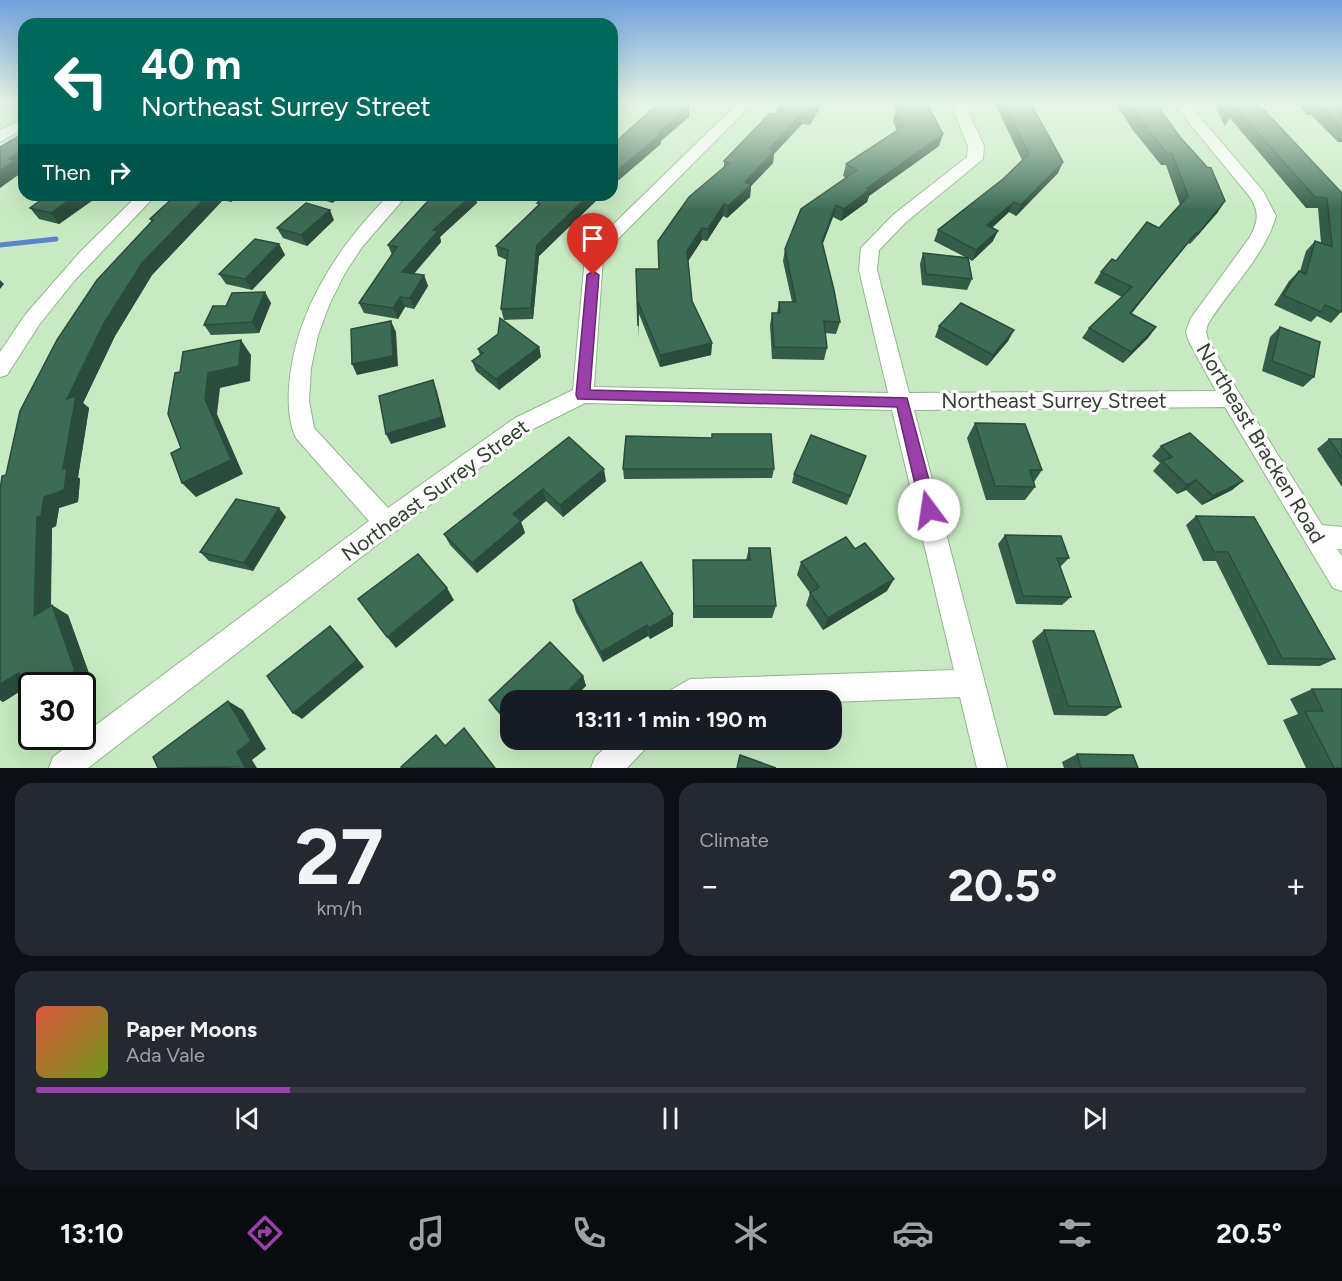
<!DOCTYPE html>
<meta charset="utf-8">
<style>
body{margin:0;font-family:Figtree,sans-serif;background:#242831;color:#f1f3f6;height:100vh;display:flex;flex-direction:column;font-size:22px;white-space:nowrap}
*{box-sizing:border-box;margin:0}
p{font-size:20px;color:#9ea1a6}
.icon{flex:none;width:33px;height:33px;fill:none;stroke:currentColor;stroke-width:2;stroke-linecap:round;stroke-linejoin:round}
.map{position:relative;height:768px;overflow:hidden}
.sheet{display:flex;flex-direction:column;gap:15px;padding:15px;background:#0d0f14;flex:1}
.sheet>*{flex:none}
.banner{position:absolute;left:18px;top:18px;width:600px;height:183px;border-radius:18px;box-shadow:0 6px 24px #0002;background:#00695c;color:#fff;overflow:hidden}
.speed{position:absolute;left:18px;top:672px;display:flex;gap:12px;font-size:30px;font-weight:700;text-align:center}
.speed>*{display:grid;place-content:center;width:78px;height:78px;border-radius:50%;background:#171b24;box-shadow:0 6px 24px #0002;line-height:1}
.speed .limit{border:3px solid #111;border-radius:9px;background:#fff;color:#111}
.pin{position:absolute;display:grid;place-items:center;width:51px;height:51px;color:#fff;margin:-62px -26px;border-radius:50% 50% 50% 0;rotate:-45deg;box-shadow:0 0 6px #0007}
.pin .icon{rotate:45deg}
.me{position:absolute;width:66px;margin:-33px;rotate:346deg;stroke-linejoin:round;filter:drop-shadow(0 0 4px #0008)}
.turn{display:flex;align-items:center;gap:21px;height:126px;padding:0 24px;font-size:27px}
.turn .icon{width:78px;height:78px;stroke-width:2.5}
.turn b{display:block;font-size:42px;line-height:51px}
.then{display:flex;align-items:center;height:57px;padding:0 24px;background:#0003;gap:12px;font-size:22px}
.big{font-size:45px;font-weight:700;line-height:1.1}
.sheet .tile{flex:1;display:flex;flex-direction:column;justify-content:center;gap:9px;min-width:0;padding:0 21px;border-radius:18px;background:#242831}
.sheet .dial{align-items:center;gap:0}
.dial b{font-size:78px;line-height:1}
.song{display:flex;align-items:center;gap:18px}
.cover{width:72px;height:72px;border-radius:9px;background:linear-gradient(135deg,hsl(10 70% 55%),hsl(80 70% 35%))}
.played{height:6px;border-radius:3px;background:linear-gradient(90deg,#9b3faa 20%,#363941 20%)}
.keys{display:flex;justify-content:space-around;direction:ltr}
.heat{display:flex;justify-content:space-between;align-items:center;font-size:33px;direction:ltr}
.sheet .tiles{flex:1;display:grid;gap:15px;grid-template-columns:1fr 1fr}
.tile:last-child{grid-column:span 2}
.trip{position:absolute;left:500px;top:690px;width:342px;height:60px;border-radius:18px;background:#171b24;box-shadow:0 6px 24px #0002;font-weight:700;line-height:60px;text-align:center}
.dock{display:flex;height:96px;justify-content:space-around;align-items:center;background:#090b0e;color:#9ea1a6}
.dock .icon{width:42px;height:42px}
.dock .active{color:#9b3faa}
.dock b{font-size:27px;color:#f1f3f6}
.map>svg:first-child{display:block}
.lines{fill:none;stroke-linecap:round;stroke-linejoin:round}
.stream{stroke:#5c84cc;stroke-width:5}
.minor-casing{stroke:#94b58f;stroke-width:2}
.minor{fill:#fff;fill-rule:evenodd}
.wall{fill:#345d49}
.shaded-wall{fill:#2b4c3c}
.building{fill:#3d6c55;stroke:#2b4c3c;stroke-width:1.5}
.route{fill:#9b3faa;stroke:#65296e;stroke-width:1.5}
.labels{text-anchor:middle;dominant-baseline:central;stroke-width:6;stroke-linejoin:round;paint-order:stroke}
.street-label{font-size:21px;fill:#324030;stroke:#fff}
</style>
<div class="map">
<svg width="1342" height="768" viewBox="0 0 1342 768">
<rect width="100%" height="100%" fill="#c7eac2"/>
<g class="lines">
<path class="stream" d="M0 245 56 239"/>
<g class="minor-casing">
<g id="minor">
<path d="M739 102H754L606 251 603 257 594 387 888 393 859 270 861 248 893 215 967 157 968 146 950 102H964L984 146 983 159 905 223 879 250 877 270 909 393 1216 391 1188 340 1186 331 1191 318 1250 237C1258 221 1260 213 1250 197L1172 102H1187L1263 191 1276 216C1265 256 1229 289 1208 324L1206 331 1208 340 1239 393 1322 525 1342 527V549H1337L1342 556V591L1333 588 1225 407 914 410 1007 768H977L960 697 831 702 667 700 671 690 690 679 954 670 892 410 585 403 531 430 395 531 88 768H49L53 757 369 521 296 438C289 424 288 404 289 388 294 313 337 247 389 195H407L362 247 345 273 330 303 318 335 311 368 309 401 314 428 388 508 515 418 573 390 585 257 589 248Z"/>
<path d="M24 118V128L0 142V130Z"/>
<path d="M138 195H156L74 281 39 325 7 375 0 377V352L25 315 80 252Z"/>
<path d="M614 740H649L644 750 627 768H591L595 757Z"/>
</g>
</g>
<use href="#minor" class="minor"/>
</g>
<g class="wall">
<path d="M783 102H823L810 125 802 124 774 154 773 163 751 186 750 197 727 218 723 216 707 241 702 240 688 261 692 301 712 343 711 355 660 367 639 314V338L636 269H659L658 241 724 167V161L775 114Z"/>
<path d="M894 102H926L943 134 939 146 869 196 867 202 841 221 833 217 822 245 840 322 836 334 825 333 827 348 824 360 772 359 770 325 772 313H777L779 302H792L783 261 785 249 846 178 843 176 846 164 897 131 893 122 896 110Z"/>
<path d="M994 102H1030L1058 173 1016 216 1009 212 992 228 993 241 972 261 969 259 972 279 967 290 922 285 920 264 923 253 965 257 934 241 938 230 1003 179 1022 160Z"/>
<path d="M1115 102H1155L1218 212 1190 244 1188 243 1131 314 1156 327 1148 338 1123 363 1082 338 1089 328 1122 297 1094 283 1101 272 1159 228 1180 205 1166 165H1161L1132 129Z"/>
<path d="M1213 102H1256L1260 109 1342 193 1341 312 1331 323 1317 316 1311 322 1274 305 1289 281 1299 271H1300L1306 251 1315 241 1321 243 1318 208H1306L1230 118 1225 126Z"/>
<path d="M1296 102H1342V142H1338L1311 115H1307Z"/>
<path d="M48 195H89L93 200 59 224 39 219 30 208Z"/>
<path d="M176 195H247L244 198 238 196 231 202 223 200 152 275 115 336 83 403 89 408 78 477 80 479 78 502 59 508 56 526 52 528 51 606 68 615 91 679 32 686V702L26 700 23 689 3 702 0 700V490L6 475 152 222 150 219Z"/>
<path d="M310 195H345L332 203Z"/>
<path d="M546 195H602L539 256 533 319 504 320 501 309 507 260 498 256 496 246 538 205 537 203Z"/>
<path d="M476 197 477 203 440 237 441 242 414 274 424 275 428 286 414 309 405 307 398 319 364 313 359 303 392 255 388 245Z"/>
<path d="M334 220 307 246 283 238 277 228Z"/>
<path d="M279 244 285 255 252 290 226 284 219 274Z"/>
<path d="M271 303 259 333 211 335 204 325Z"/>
<path d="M939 326 1014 330 1008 341 987 366 935 337Z"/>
<path d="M1280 327 1314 377 1303 387 1262 371 1270 337Z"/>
<path d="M539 347 541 357 499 390 476 371 472 361 480 355 478 349Z"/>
<path d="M975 423 1042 470 1034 482 1035 487 1025 500H986L967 438Z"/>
<path d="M569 437 606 481 563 517 546 501 521 522 525 533 477 573 450 545 444 534Z"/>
<path d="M712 438 774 469 772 478 624 479 623 469Z"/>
<path d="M1329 439H1342V487L1317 449Z"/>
<path d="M1161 446 1243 481 1232 490 1202 505 1186 490 1177 494 1153 471 1160 463 1152 456Z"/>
<path d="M866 456 847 505 792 483 794 474Z"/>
<path d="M1196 516 1335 659 1320 666 1268 665 1216 561H1203L1186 525Z"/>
<path d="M286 517 253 571 209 561 200 552Z"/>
<path d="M1005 535 1069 558 1060 567 1071 597 1062 605 1016 604 998 544Z"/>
<path d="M749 548 776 606 772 618H693V560H746Z"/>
<path d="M855 549 887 591 823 630 806 605 810 593 797 575 801 562Z"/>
<path d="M573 600 673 614V626L650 639 648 636 603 662 576 612Z"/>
<path d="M1044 630 1121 707 1106 716 1054 715 1032 641Z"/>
<path d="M583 676 586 686 510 700V726L495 709 489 700Z"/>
<path d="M1312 689H1342V768H1306L1283 720 1298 714 1290 699Z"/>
<path d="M1077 754 1138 768H1064L1062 762Z"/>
</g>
<g class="shaded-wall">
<path d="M818 102H823L810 125 812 114Z"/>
<path d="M689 107V117L661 141V144L612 186V175L658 133Z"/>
<path d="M804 112 802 124 774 154 773 163 751 186 750 197 727 218 728 206 769 149Z"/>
<path d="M943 134 939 146 869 196 867 202 841 221 844 209 867 188Z"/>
<path d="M24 150V166L21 168 24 171 0 188V171L9 159Z"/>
<path d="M1063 162 1058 173 1016 216 1021 205Z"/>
<path d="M76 195H89L93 200 59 224 51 213Z"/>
<path d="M208 195H220L223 200 152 275 115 336 83 403 89 408 78 477 80 479 78 502 59 508 56 526 52 528 50 625 34 616 37 517 44 497 63 469 67 399 104 323 142 263Z"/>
<path d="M227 195H238V196L231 202Z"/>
<path d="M329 195H345L332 203Z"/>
<path d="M469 195H479L476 197 477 203 440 237 441 242 406 282 402 272 433 230Z"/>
<path d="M589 195H602L539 256 533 319 531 308 537 245Z"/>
<path d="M1225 201 1218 212 1190 244 1198 234Z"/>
<path d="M1014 202 1009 212 982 236 987 225Z"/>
<path d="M724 204 723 216 707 241 708 229Z"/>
<path d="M836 205 833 217 819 254 822 242Z"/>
<path d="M330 210 334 220 307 246 301 235Z"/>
<path d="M702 228V240L687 263V251Z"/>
<path d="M998 231 993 241 972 261 976 250Z"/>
<path d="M1196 233 1188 243 1123 324 1130 313Z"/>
<path d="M279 244 285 255 252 290 245 279Z"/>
<path d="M424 275 428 286 414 309 410 298Z"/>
<path d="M0 280 4 284 0 289Z"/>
<path d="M265 292 271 303 259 333 252 322Z"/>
<path d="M400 297 405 307 398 319 393 308Z"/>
<path d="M391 321 396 332 398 366 357 375 352 364Z"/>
<path d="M1156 327 1148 338 1123 363 1131 352Z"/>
<path d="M1014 330 1008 341 987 366 993 355Z"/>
<path d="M241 340 251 355 250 381 220 388 217 414 243 474 196 497 182 483 205 399 208 373Z"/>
<path d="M712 343 711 355 660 367V355Z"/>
<path d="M539 347 541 357 499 390 496 379Z"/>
<path d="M433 380 437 391 446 427 391 444 386 434Z"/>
<path d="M604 469 606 481 563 517 560 505Z"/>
<path d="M1196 480 1186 490 1177 494 1187 485Z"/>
<path d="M1243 481 1232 490 1202 505 1213 496Z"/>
<path d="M543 489 546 501 521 522 525 533 477 573 472 563 513 514Z"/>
<path d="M279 508 286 517 253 571 244 563Z"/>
<path d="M894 579 887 591 823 630 828 618Z"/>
<path d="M447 588 454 600 396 648 387 637Z"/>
<path d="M52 605 68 615 91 679 80 686H50Z"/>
<path d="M673 614V626L650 639 649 628Z"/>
<path d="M647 625 648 636 603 662 601 652Z"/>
<path d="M330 626 338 634 364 667 302 719 293 713Z"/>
<path d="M19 673 37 681 3 702 0 700V684Z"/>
<path d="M583 676 586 686 572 700H559Z"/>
<path d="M32 697V702L26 700Z"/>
<path d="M228 701 243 710 266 749 252 760 257 768H244L237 752Z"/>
<path d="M523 740H534L527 746Z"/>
</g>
<g class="building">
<path d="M660 102H676L689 107 658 133 661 134 612 175V145Z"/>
<path d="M783 102H818L812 114 804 112 769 149 774 151 745 182 751 185 728 206 724 204 708 229 702 228 687 251 692 301 712 343 660 355 638 302V326L636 269H659L658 241 689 197 729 163 724 161 770 113 775 114Z"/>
<path d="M901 102H926L943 134 867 188 870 189 844 209 836 205 822 242 834 290 840 322 824 321 827 348 774 347 772 313H780L779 302H796L785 249 801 209 857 170 846 164 904 126 896 110 903 109Z"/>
<path d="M1003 102H1030L1063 162 1021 205 1014 202 987 225 998 231 976 250 938 230 1003 179 1029 154Z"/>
<path d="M1127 102H1155L1180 137 1207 167 1211 168 1225 201 1198 234 1196 233 1130 313 1156 327 1131 352 1089 328 1132 287 1101 272 1112 259 1116 261 1147 222 1159 228 1188 196 1172 154H1168L1138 118Z"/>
<path d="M1225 102H1256L1260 109H1263L1342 193V308L1341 312 1325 305 1321 312 1283 295 1299 271 1306 274 1315 241 1332 247 1327 198 1315 197 1232 104 1231 116Z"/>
<path d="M1312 102H1342V128L1318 105H1315Z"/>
<path d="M24 133V150L9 159 15 160 0 171V147Z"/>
<path d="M48 195H76L51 213 30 208Z"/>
<path d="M176 195H208L142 263 104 323 67 399 76 396 63 469 67 468 64 490 44 497 41 516 37 517 34 616 52 605 75 671 50 686H32V697L26 700 19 673 0 684V490L2 476 6 475 20 411 57 340 97 280 153 220 150 219Z"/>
<path d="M436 195H472L433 230 438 231 402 272 424 275 410 298 400 297 393 308 359 303 397 247 388 245 426 203Z"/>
<path d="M546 195H589L537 245 531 308 501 309 508 250 496 246 540 204 537 203Z"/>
<path d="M306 203 330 210 301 235 277 228Z"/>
<path d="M255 239 279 244 245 279 219 274Z"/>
<path d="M923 253 968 258 972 279 926 274Z"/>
<path d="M265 292 252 322 204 325 213 306H226L232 293Z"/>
<path d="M961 303 1014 330 993 355 939 326Z"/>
<path d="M500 318 539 347 496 379 472 361 483 353 478 349 498 334Z"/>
<path d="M391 321 393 356 352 364 351 329Z"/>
<path d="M1280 327 1320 342 1314 377 1272 361Z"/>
<path d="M241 340 239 366 208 373 205 399 231 460 182 483 171 453 181 448 168 414 175 373 180 372 183 352Z"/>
<path d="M433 380 442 417 386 434 379 396Z"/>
<path d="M975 423 1025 424 1042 470H1030L1035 487 995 486Z"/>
<path d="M1190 433 1243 481 1213 496 1196 480 1187 485 1162 461 1172 457 1161 446Z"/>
<path d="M712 434H771L774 469H623L626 436 712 438Z"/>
<path d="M811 435 866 456 850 496 794 474Z"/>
<path d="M569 437 604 469 560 505 543 489 513 514 521 521 472 563 444 534Z"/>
<path d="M1329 439H1342V458Z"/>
<path d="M236 499 279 508 244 563 200 552Z"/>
<path d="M1196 516 1254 517 1335 659 1282 658 1228 552H1214Z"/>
<path d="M1005 535 1061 536 1069 558H1057L1071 597 1023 596Z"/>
<path d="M846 537 855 549 865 543 894 579 828 618 810 593 819 587 801 562Z"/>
<path d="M749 548H770L776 606H694L693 560H750Z"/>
<path d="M418 554 447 588 387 637 358 599Z"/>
<path d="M641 562 673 614 649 628 647 625 601 652 573 600Z"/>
<path d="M330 626 357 660 293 713 267 676Z"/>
<path d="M1044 630 1094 631 1121 707 1068 706Z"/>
<path d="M550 642 583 676 559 700H510V724L489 700Z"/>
<path d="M1312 689H1342V768H1334L1305 711H1323Z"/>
<path d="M228 701 251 741 237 752 245 767 158 768 153 757Z"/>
<path d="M464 728 495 768H402L401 767 436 735 445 746Z"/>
<path d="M1077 754 1133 755 1138 768H1081Z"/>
<path d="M740 755 776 768H737Z"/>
</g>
<linearGradient id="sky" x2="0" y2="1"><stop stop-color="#70a1dd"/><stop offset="0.49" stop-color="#e6f6e4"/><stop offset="1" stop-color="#e6f6e4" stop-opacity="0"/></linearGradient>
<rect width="1342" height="210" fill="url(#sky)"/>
<path class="route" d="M593 271 599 275 590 390 907 398 937 510 934 515 929 517 923 515 921 510 897 407 578 399 576 395 587 275Z"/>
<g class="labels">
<g class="street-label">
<text x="1054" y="400">Northeast Surrey Street</text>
<text transform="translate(1261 443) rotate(59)">Northeast Bracken Road</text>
<text transform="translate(435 490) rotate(-36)">Northeast Surrey Street</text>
</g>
</g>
</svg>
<div class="speed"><div class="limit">30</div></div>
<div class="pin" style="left:593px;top:275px;background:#d93025"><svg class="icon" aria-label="arrive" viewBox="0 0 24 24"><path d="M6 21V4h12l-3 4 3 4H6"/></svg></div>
<svg class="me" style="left:929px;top:510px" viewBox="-20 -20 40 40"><circle r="19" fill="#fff"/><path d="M0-13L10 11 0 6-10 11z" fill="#9b3faa"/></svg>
<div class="trip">13:11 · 1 min · 190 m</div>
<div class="banner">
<div class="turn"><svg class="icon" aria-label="left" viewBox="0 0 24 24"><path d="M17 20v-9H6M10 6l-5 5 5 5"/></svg><div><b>40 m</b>Northeast Surrey Street</div></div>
<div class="then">Then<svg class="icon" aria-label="right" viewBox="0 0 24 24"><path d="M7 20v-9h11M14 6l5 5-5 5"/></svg></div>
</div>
</div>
<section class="sheet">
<div class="tiles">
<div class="tile dial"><b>27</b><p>km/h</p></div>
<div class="tile"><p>Climate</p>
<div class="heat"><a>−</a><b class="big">20.5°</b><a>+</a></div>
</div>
<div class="tile">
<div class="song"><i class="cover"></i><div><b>Paper Moons</b><p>Ada Vale</p></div></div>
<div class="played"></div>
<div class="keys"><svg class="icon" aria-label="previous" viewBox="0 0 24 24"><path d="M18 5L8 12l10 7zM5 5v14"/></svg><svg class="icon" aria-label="pause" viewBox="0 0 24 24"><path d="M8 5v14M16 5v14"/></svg><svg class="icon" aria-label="next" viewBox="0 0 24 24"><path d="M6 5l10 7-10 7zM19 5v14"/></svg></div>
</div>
</div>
</section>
<nav class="dock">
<b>13:10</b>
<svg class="icon active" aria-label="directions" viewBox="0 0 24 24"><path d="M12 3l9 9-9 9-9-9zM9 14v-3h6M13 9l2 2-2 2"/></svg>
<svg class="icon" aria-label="music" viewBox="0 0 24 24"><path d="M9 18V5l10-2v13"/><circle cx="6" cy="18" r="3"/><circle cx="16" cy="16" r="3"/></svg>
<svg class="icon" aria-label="phone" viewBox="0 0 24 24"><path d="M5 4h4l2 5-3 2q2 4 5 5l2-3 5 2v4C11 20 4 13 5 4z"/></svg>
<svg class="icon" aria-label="climate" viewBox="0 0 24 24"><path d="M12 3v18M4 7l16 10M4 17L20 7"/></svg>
<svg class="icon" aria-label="car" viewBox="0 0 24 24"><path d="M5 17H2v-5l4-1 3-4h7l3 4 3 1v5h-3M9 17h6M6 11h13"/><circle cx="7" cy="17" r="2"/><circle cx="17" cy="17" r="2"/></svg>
<svg class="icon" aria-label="filters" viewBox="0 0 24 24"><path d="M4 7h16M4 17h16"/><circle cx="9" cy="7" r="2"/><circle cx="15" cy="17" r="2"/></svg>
<b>20.5°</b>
</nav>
